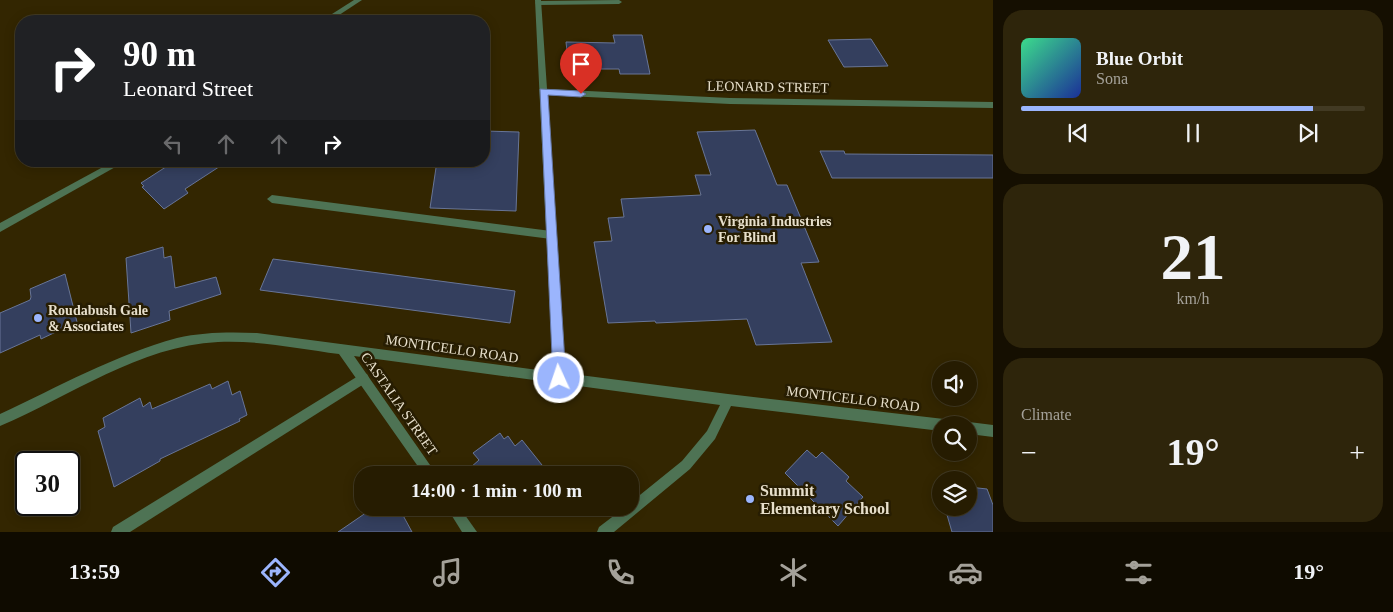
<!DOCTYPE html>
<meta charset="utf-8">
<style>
body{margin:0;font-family:Georgia,serif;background:#2e250b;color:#f1f3f6;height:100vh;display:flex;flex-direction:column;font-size:19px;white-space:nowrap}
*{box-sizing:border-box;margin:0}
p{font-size:16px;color:#a4a199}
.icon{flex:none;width:28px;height:28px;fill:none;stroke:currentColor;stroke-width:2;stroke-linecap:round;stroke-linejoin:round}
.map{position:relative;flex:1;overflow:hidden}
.side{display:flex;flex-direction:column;gap:10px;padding:10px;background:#150f01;width:400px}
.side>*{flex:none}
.top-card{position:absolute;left:15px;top:15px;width:475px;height:152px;border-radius:20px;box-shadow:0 2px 12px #0003,0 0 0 1px #423a23;background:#202124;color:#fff;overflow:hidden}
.buttons{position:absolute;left:932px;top:361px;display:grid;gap:10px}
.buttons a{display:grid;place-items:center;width:45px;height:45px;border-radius:50%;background:#261c01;box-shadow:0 2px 12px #0003,0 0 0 1px #423a23;font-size:25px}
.speed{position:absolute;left:15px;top:451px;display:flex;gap:10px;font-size:25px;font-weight:700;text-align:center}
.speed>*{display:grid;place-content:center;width:65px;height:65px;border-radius:50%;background:#261c01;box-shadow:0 2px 12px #0003,0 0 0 1px #423a23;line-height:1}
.speed .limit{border:2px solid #111;border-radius:8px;background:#fff;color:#111}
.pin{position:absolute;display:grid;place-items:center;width:42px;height:42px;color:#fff;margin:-51px -21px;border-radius:50% 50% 50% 0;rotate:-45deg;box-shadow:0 0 5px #0007}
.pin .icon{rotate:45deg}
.me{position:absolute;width:55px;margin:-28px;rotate:357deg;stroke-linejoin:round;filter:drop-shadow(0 0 4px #0008)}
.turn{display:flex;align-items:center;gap:18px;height:105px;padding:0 25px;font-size:22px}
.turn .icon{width:65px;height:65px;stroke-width:2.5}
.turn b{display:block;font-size:35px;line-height:42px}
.lanes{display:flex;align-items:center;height:48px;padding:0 25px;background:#0003;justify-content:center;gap:25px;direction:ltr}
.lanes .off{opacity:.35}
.big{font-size:38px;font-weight:700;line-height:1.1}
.side .widget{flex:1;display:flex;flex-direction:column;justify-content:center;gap:8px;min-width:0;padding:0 18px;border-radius:20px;background:#2e250b}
.side .dial{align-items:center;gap:0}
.dial b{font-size:65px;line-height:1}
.song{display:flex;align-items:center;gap:15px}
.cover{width:60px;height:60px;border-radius:8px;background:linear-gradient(135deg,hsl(150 70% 55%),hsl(230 70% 35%))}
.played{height:5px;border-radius:2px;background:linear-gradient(90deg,#9bb5fd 85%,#423a23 85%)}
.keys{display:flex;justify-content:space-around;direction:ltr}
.heat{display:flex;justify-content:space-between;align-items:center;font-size:28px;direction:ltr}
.trip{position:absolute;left:354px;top:466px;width:285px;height:50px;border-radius:20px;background:#261c01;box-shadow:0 2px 12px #0003,0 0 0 1px #423a23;font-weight:700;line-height:50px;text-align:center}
.dock{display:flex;height:80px;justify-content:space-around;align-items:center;background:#0f0b00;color:#a4a199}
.dock .icon{width:35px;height:35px}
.dock .active{color:#9bb5fd}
.dock b{font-size:22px;color:#f1f3f6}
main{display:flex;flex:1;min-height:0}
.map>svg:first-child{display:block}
.building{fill:#343f5e;stroke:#687597}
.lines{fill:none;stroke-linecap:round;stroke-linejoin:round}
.service{fill:#4e7354;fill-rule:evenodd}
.minor{fill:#4e7354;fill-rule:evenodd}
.route{fill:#9bb5fd;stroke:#6576a4}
.poi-dot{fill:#9bb5fd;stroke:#271d02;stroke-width:2}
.labels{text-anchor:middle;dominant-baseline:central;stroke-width:5;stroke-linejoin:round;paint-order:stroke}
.street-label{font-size:14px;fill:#e7dfcb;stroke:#271d02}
.poi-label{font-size:14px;font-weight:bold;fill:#e7dfcb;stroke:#271d02;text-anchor:start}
.near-poi-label{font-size:16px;font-weight:bold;fill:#e7dfcb;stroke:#271d02;text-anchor:start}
</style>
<main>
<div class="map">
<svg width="993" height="532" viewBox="0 0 993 532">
<rect width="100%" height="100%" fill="#332601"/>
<g class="building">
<path d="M613 35H642L650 74H620L619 69H569L566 42 615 43Z"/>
<path d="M871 39 888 66 844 67 828 40Z"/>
<path d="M755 130 777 185H787L819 262 801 263 832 342 756 345 747 319 656 323 655 321 608 323 594 242 612 241 608 218 624 217 621 199 701 195 695 175H711L697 132Z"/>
<path d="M484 131 519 132 516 211 430 208 437 161H484Z"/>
<path d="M820 151H844L845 154 993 155V178H832Z"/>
<path d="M175 161H228L185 189 188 193 164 209 142 187 144 186 141 183Z"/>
<path d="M163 247 164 258 171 256 175 288 216 277 221 294 169 311 170 320 131 333 126 258Z"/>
<path d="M273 259 515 291 510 323 260 290Z"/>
<path d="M65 274 77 322 41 339 40 335 0 353V313L30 300 31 297 30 289Z"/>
<path d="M228 381 232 395 240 391 247 415 239 419 240 421 160 459V461L114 487 98 431 105 427 103 418 140 398 143 407 150 402 152 409 210 384 212 389Z"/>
<path d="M500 433 504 439 508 436 515 446 522 440 550 475H462L479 460 473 453Z"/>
<path d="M807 450 816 458 822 452 849 477 846 481 863 497 838 526 785 473Z"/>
<path d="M969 487 987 489 993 505V532H952L945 508H969Z"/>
<path d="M373 508H399L412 532H338Z"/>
</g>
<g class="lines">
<g class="service">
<path d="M619 0 622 2 619 4 538 5 535 3 538 1Z"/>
<path d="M272 195 551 231 554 232 556 235 554 238 551 239 272 203 267 199Z"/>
<path d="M363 373 367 374 369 378 367 382 130 532H111L113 527Z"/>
</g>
<g class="minor">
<path d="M354 0H362L330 21H321Z"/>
<path d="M535 0H541L547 89 730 98 993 102V108L730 104 547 95 564 373 728 394 944 419 948 421 950 425H941V431L731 406 715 439 690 469 614 532H597L599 527 624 508H630V503L682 461 707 431 720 405 354 356 437 475H424L339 354C300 349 259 340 218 342 139 346 71 396 0 426V414C58 387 115 355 177 338 203 332 230 332 257 333L553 372Z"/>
<path d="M114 161H126L0 232V223Z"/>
<path d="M969 422 993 425V437L969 434V425H964Z"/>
<path d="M447 508H460L477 532H462Z"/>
</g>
</g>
<path class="route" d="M540 89 581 91 586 94 581 97 548 95 566 378 564 382 559 384 555 382 553 378Z"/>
<g class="poi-dot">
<circle cx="708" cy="229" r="5"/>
<circle cx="38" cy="318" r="5"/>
<circle cx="750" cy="499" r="5"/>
</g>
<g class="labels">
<g class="street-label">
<text transform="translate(768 87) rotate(1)">LEONARD STREET</text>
<text transform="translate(452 349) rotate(8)">MONTICELLO ROAD</text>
<text transform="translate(853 399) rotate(7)">MONTICELLO ROAD</text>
<text transform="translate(399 404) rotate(55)">CASTALIA STREET</text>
</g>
<g class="poi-label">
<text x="718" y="221">Virginia Industries<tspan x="718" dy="16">For Blind</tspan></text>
<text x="48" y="310">Roudabush Gale<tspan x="48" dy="16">&amp; Associates</tspan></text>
</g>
<g class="near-poi-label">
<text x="760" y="490">Summit<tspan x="760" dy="18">Elementary School</tspan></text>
</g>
</g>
</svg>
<div class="buttons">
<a><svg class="icon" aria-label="sound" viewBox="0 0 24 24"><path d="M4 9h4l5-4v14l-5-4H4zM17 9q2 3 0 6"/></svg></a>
<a><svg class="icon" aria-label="search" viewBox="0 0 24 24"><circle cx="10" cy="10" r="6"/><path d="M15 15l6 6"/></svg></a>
<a><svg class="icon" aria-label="layers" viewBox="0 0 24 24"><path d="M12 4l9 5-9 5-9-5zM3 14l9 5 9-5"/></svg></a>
</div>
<div class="speed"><div class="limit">30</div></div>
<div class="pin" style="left:581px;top:94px;background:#d93025"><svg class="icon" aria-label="arrive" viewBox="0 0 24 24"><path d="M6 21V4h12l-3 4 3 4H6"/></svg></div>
<svg class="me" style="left:559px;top:378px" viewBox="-20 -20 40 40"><circle r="17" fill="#9bb5fd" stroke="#fff" stroke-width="3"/><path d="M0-11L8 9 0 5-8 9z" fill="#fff"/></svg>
<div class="trip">14:00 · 1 min · 100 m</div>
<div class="top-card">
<div class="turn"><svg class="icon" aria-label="right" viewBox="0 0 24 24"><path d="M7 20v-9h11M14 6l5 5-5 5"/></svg><div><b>90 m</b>Leonard Street</div></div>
<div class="lanes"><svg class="icon off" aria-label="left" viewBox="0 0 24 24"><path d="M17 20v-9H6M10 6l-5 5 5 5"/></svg><svg class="icon off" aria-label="ahead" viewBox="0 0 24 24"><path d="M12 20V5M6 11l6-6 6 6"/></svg><svg class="icon off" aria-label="ahead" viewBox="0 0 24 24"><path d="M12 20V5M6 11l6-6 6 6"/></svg><svg class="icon" aria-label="right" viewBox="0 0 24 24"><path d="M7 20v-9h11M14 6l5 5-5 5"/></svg></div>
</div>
</div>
<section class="side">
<div class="widget">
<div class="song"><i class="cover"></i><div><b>Blue Orbit</b><p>Sona</p></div></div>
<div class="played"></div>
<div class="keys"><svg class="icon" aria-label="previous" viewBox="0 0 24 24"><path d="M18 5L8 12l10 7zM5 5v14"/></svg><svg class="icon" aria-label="pause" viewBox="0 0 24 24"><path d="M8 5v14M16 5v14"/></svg><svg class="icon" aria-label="next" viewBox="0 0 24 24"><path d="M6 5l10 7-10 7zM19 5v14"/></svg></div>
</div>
<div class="widget dial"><b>21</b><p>km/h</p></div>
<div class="widget"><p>Climate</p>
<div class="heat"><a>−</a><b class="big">19°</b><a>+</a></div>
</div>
</section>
</main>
<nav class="dock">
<b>13:59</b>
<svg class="icon active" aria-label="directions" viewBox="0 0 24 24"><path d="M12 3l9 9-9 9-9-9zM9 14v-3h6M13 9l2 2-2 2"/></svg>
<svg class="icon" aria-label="music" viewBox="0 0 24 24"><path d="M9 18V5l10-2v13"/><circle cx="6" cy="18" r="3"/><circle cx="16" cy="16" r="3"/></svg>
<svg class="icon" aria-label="phone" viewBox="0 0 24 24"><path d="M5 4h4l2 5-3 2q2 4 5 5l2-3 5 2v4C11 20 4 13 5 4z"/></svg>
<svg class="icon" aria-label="climate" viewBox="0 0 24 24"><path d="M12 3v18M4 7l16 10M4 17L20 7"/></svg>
<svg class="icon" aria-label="car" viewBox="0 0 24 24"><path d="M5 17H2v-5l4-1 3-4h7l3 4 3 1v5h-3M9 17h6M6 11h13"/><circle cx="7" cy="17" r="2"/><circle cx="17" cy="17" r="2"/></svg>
<svg class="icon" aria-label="filters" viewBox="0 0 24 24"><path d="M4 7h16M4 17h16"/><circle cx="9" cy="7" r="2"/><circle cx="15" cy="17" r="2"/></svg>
<b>19°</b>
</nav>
